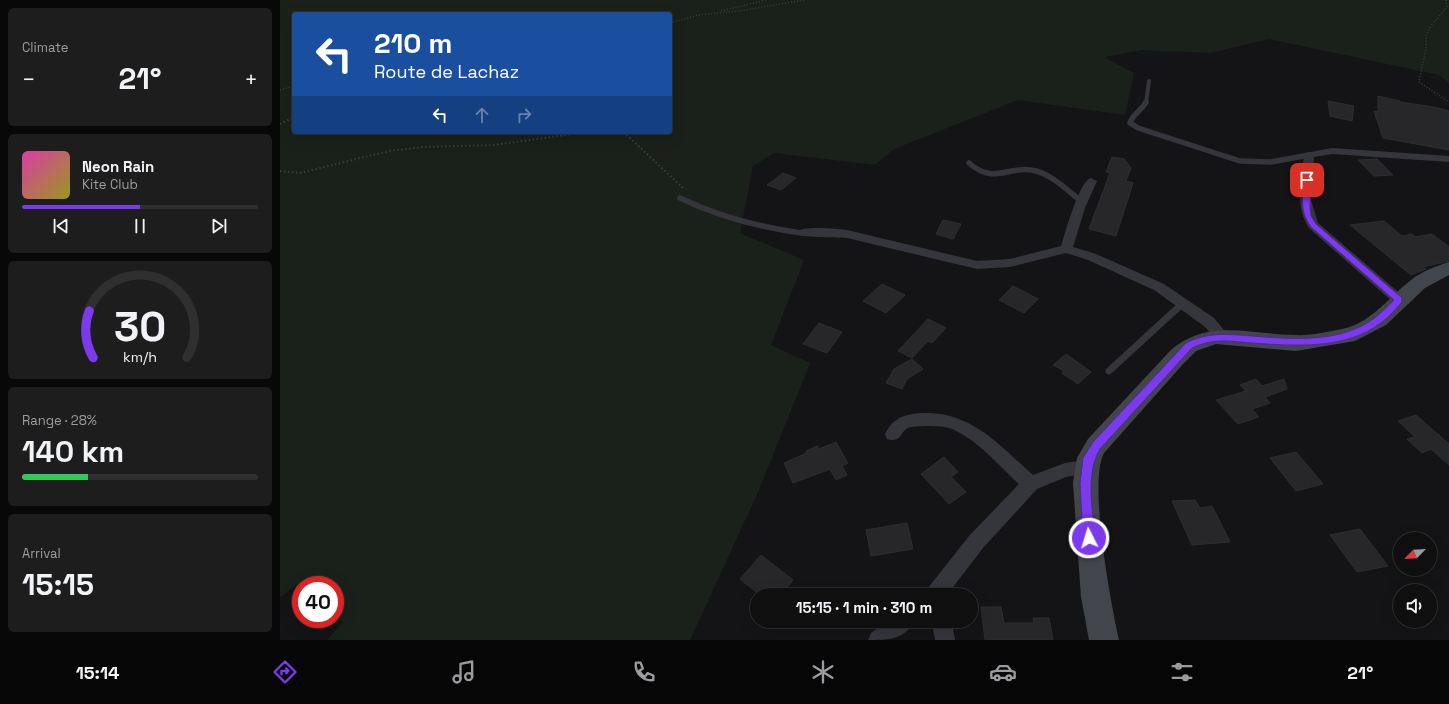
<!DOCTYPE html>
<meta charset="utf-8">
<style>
body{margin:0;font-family:"Space Grotesk",sans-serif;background:#1d1d1e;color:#f1f3f6;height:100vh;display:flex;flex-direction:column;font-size:15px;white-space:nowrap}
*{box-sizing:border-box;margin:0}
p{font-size:13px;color:#9b9c9f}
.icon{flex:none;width:22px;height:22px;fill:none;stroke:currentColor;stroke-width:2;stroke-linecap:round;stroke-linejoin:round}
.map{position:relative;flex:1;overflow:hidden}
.panel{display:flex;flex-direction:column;gap:8px;padding:8px;background:#080809;width:280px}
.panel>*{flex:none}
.banner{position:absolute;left:12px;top:12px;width:380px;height:122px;border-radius:4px;box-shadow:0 4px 16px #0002,0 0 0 1px #2f2f30;background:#1a4fa0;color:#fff;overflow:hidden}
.needle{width:26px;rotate:246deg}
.fabs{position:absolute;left:1113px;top:532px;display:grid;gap:8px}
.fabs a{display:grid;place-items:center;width:44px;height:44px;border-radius:50%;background:#0f0f10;box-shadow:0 4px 16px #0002,0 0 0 1px #2f2f30;font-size:20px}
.speed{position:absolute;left:12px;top:576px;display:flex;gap:8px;font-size:20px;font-weight:700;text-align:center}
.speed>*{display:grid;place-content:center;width:52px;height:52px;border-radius:50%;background:#0f0f10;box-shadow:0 4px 16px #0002,0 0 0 1px #2f2f30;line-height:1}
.speed .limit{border:6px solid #d22;background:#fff;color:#111}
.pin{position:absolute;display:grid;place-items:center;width:34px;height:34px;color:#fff;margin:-17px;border-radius:8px;box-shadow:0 2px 6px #0006}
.me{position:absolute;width:44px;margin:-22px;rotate:355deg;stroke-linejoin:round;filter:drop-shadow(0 0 3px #0008)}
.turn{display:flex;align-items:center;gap:14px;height:84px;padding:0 16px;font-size:18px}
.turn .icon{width:52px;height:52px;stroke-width:2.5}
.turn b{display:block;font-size:28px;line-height:34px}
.lanes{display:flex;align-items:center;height:38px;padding:0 16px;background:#0003;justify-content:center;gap:20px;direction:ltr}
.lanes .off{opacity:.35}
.big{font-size:30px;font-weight:700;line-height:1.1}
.panel .tile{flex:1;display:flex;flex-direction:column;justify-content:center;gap:6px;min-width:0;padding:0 14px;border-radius:6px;background:#1d1d1e}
.panel .dial{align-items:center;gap:0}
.dial svg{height:104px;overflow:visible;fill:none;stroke:#2f2f30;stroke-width:7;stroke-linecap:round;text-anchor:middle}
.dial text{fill:#f1f3f6;stroke:none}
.song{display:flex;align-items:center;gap:12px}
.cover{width:48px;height:48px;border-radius:6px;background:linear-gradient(135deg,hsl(320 70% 55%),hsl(60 70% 35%))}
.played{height:4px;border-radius:2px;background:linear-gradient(90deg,#7c3aed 50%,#2f2f30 50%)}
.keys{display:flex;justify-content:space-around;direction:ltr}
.heat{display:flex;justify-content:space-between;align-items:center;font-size:22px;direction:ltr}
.charge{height:6px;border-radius:3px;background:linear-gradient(90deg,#34c759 28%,#2f2f30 0)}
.trip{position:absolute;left:470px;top:588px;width:228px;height:40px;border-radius:20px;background:#0f0f10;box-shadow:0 4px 16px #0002,0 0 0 1px #2f2f30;font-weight:700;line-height:40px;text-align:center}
.dock{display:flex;height:64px;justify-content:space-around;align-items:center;background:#060606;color:#9b9c9f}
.dock .icon{width:28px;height:28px}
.dock .selected{color:#7c3aed}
.dock b{font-size:18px;color:#f1f3f6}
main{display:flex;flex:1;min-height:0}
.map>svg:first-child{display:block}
.green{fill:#19211a;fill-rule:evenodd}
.building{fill:#27272a;stroke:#2d2e32}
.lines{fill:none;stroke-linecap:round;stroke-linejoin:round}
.path-far1{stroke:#3a3d42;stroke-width:1.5;stroke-dasharray:1 2;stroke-linecap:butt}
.path{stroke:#3a3d42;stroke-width:2;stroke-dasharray:1.5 2.5;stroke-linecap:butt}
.lane-far2{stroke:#34363b;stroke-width:4}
.lane-far1{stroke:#34363b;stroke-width:5.5}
.lane{stroke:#34363b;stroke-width:7}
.street{fill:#34363b;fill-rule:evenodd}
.secondary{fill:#42454b;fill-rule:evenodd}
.route{fill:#7c3aed;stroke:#51269a}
</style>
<main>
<section class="panel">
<div class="tile"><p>Climate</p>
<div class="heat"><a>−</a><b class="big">21°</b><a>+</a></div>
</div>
<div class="tile">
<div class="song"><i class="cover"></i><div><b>Neon Rain</b><p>Kite Club</p></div></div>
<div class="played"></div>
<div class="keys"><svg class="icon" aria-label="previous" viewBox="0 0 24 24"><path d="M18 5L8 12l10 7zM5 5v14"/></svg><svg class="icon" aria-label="pause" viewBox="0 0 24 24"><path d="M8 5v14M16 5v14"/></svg><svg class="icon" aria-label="next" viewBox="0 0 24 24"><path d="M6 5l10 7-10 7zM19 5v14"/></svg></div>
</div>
<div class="tile dial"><svg viewBox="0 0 100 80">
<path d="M14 69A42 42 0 1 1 86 69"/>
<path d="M14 69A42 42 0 0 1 11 33" stroke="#7c3aed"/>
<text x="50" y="56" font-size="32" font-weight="700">30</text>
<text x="50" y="72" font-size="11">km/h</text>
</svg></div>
<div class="tile"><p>Range · 28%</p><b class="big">140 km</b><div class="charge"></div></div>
<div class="tile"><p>Arrival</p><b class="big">15:15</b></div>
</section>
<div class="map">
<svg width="1169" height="640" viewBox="0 0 1169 640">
<rect width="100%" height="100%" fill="#141416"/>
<path class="green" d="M0 0H1169V83L1159 75 989 39 930 53 862 50 824 57 854 73 845 115 738 100 614 149 595 165 494 153 473 166 460 233 524 260 491 345 530 363 479 490 410 640H47L63 622 55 616V585H21V590L15 585 0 598ZM14 14H390V132H14Z"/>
<g class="building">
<path d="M1098 96 1120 101V102L1154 107 1169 111V150L1103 138 1094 111 1098 112Z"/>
<path d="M1048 101 1074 106 1072 121 1050 116Z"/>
<path d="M832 157 844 159 851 168 846 181 853 183 836 236 809 229 830 173 826 172Z"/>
<path d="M1097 159 1113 175 1094 176 1078 160Z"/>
<path d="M503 173 516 178 501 190 487 185Z"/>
<path d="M663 220 681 224 673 239 656 234Z"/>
<path d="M1104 221 1122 236 1132 234 1135 237 1152 234 1169 247V261L1143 267 1146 269 1131 275 1070 225Z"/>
<path d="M602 284 625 295 606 313 583 301Z"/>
<path d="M733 286 758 299 744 313 719 300Z"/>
<path d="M648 319 666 328 652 343 648 341 632 358 618 351Z"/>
<path d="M539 323 562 332 547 353 523 344Z"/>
<path d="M786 354 811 372 798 384 782 373 784 371 773 365Z"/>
<path d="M632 359 643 369 627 379 622 389 606 383 614 369Z"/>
<path d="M976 379 982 386 1004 379 1007 389 985 397 990 403 972 409 979 417 958 424 936 400 966 391 960 385Z"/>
<path d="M1136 415 1169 444V465L1151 449 1142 453 1127 439 1135 437 1118 421Z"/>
<path d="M556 442 568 463 562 466 567 475 556 480 550 469 513 483 504 463 527 453 526 451 537 446 539 449Z"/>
<path d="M1016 452 1043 484 1016 491 990 458Z"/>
<path d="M664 457 678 472 671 477 686 492 669 504 641 474Z"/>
<path d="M915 500 920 508 932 506 950 542 912 545 892 501Z"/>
<path d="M627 523 633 549 591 556 586 530Z"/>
<path d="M1080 529 1108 566 1077 572 1050 535Z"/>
<path d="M481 555 513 580 501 595H480L460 579Z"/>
<path d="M701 607H721L724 623H754L753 618H769L773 640H705Z"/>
</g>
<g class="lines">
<g class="path-far1">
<path d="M1166 0 1167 7 1151 26 1146 35V48L1139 82 1169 102"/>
<path d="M441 11 486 0"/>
<path d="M390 23 418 15 459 11 524 0"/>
<path d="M0 90 14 86"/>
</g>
<g class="path">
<path d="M0 124 14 117"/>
<path d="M339 132 347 135 403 188"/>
<path d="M0 171 20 173 109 151 143 147 214 145 307 132"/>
</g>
<path class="lane-far2" d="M866 103 869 81"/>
<g class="lane-far1">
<path d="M866 102C862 110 852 115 850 123L858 128 960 161 991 162 1029 155"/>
<path d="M689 163C715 186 729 164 756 171 774 176 788 191 802 202"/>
<path d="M400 198C439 217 479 227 521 233"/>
</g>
<path class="lane" d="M829 371 903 303"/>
<g class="street">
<path d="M1052 148 1169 156V162L1052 154 1034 157 1031 200 1038 223 1124 297 1126 300 1124 303H1114L1029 228C1014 206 1022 179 1024 155L1025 153Z"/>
<path d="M811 178 817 181 805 208 793 247 816 254 884 284 934 318 949 336 947 340 942 341 937 340 924 326 874 290 808 260 786 253 730 267 697 269 567 238C557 237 518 238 515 233 521 225 557 229 567 230L697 261 730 259 781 246C785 234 799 181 811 178Z"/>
<path d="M650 413C695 415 721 447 753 475L785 463 798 461 813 466 816 471 813 476 807 478 798 475 786 477 757 489 703 548 667 595H645L648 588 689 536 739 484C719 466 698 440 672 429 661 425 644 426 632 427 619 428 624 444 607 439L605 434C614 415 630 413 650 413Z"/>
<path d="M607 621H634C625 640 607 640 588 640L591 633Z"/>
<path d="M652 621H672L675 640H655Z"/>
</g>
<path class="secondary" d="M1169 262V275L1145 288 1106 325 1075 341 1016 351 936 344 916 351 904 363 824 453C808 482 831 604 839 640H809L801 597 793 483 797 458 808 439 890 351C927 318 968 334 1014 335 1029 336 1048 332 1062 329 1090 324 1110 296 1131 280 1141 272 1156 266 1169 262Z"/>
</g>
<path class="route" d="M1027 177 1031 180 1030 208 1031 216 1036 224 1122 298V302C1116 309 1110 316 1102 322 1067 350 1015 346 972 343 951 341 932 338 912 348L820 449C805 475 813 509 815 538L813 542 809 544 805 542 803 538 800 483 803 458 813 442 906 343C928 332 947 334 971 336 1012 339 1061 344 1096 317 1102 312 1108 306 1114 300L1031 227C1019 210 1023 199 1024 180Z"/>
</svg>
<div class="fabs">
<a><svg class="needle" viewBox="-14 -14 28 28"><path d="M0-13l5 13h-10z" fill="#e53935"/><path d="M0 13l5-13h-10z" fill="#9b9c9f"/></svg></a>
<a><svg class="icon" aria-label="sound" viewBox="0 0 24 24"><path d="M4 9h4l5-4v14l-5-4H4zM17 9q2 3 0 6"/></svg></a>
</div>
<div class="speed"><div class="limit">40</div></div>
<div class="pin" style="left:1027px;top:180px;background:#d93025"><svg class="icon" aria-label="arrive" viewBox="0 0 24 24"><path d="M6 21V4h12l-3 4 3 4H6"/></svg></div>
<svg class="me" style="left:809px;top:538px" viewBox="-20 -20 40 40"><circle r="17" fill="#7c3aed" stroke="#fff" stroke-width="3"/><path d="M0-11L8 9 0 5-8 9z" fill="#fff"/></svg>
<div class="trip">15:15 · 1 min · 310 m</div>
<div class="banner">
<div class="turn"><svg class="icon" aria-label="left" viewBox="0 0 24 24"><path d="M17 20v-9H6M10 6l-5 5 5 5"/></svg><div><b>210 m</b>Route de Lachaz</div></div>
<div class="lanes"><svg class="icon" aria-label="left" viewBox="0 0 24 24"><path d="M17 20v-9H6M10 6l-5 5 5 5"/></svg><svg class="icon off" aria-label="ahead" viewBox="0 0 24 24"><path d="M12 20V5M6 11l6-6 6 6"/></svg><svg class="icon off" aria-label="right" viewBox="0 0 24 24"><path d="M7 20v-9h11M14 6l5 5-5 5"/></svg></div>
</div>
</div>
</main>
<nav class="dock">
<b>15:14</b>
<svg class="icon selected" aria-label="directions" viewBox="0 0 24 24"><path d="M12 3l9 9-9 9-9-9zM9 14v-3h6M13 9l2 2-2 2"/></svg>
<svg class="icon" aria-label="music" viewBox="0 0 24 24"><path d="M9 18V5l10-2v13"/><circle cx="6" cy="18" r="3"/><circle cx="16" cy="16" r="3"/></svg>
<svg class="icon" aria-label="phone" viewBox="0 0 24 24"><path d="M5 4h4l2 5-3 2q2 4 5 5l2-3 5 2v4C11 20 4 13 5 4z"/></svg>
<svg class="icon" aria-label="climate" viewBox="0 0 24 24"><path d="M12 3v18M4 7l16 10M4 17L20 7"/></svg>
<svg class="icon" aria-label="car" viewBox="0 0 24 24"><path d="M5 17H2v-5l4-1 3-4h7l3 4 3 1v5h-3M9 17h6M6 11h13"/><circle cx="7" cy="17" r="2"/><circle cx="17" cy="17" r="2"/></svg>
<svg class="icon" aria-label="filters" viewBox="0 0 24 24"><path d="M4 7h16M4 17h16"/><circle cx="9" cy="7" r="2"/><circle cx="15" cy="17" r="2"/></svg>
<b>21°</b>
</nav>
